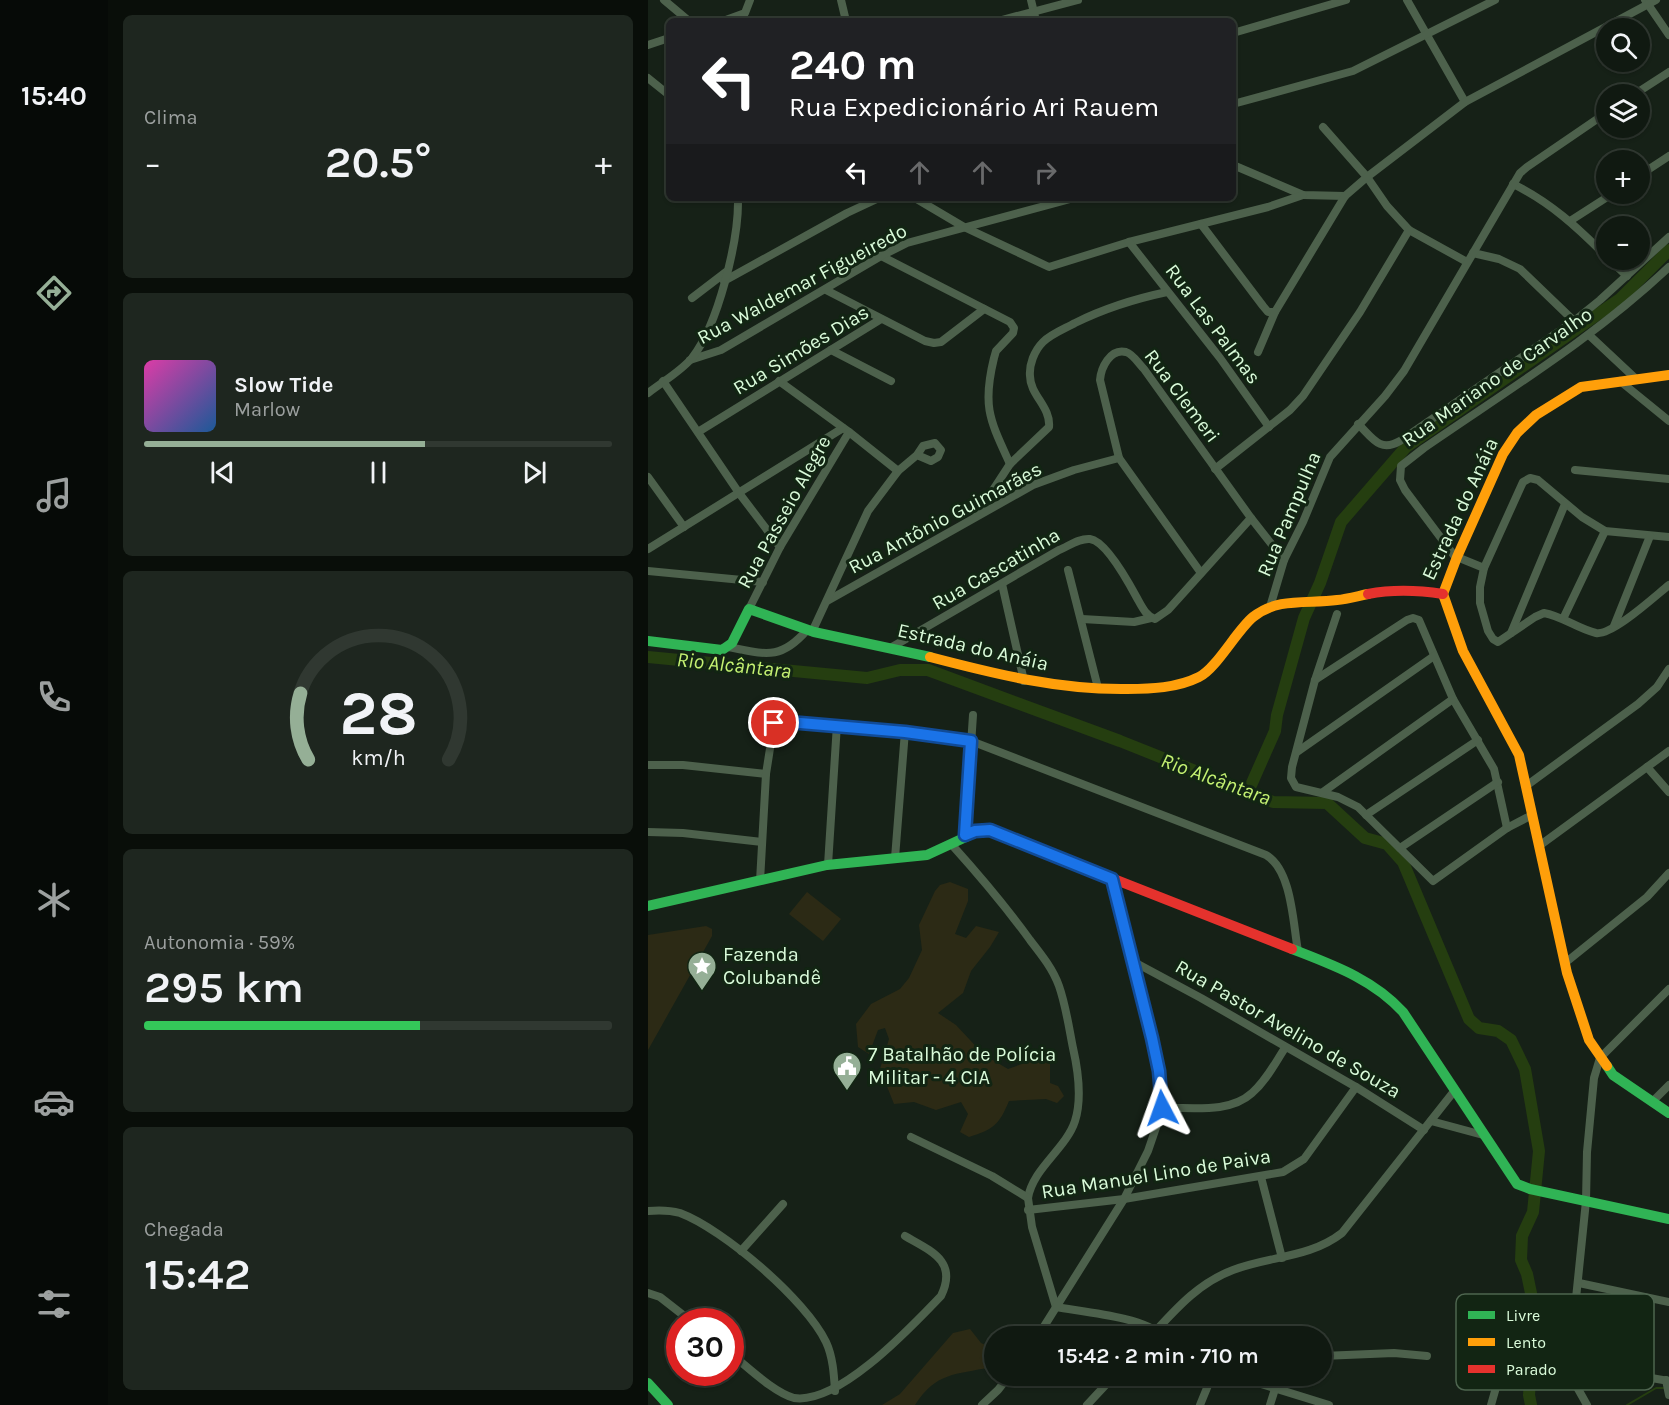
<!DOCTYPE html>
<html lang="pt">
<meta charset="utf-8">
<style>
body{margin:0;font-family:Karla,sans-serif;background:#1e261f;color:#f1f3f6;height:100vh;display:flex;flex-direction:column;font-size:22px;white-space:nowrap}
*{box-sizing:border-box;margin:0}
p{font-size:20px;color:#9ca09f}
.icon{flex:none;width:33px;height:33px;fill:none;stroke:currentColor;stroke-width:2;stroke-linecap:round;stroke-linejoin:round}
.map{position:relative;flex:1;overflow:hidden}
.panel{display:flex;flex-direction:column;gap:15px;padding:15px;background:#090e09;width:540px}
.panel>*{flex:none}
.hud{position:absolute;left:18px;top:18px;width:570px;height:183px;border-radius:9px;box-shadow:0 2px 4px #0004,0 0 0 2px #303831;background:#202124;color:#fff;overflow:hidden}
.buttons{position:absolute;left:948px;top:18px;display:grid;gap:12px}
.buttons a{display:grid;place-items:center;width:54px;height:54px;border-radius:50%;background:#101911;box-shadow:0 2px 4px #0004,0 0 0 2px #303831;font-size:30px}
.speed{position:absolute;left:18px;top:1308px;display:flex;gap:12px;font-size:30px;font-weight:700;text-align:center}
.speed>*{display:grid;place-content:center;width:78px;height:78px;border-radius:50%;background:#101911;box-shadow:0 2px 4px #0004,0 0 0 2px #303831;line-height:1}
.speed .limit{border:9px solid #d22;background:#fff;color:#111}
.pin{position:absolute;display:grid;place-items:center;width:51px;height:51px;color:#fff;margin:-26px;border:3px solid #fff;border-radius:50%;box-shadow:0 2px 6px #0007}
.me{position:absolute;width:66px;margin:-33px;rotate:356deg;stroke-linejoin:round;filter:drop-shadow(0 0 4px #0008)}
.turn{display:flex;align-items:center;gap:21px;height:126px;padding:0 24px;font-size:27px}
.turn .icon{width:78px;height:78px;stroke-width:2.5}
.turn b{display:block;font-size:42px;line-height:51px}
.lanes{display:flex;align-items:center;height:57px;padding:0 24px;background:#0003;justify-content:center;gap:30px;direction:ltr}
.lanes .off{opacity:.35}
.big{font-size:45px;font-weight:600;line-height:1.1}
.panel .widget{flex:1;display:flex;flex-direction:column;justify-content:center;gap:9px;min-width:0;padding:0 21px;border-radius:9px;background:#1e261f}
.panel .dial{align-items:center;gap:0}
.dial svg{height:156px;overflow:visible;fill:none;stroke:#303831;stroke-width:7;stroke-linecap:round;text-anchor:middle}
.dial text{fill:#f1f3f6;stroke:none}
.song{display:flex;align-items:center;gap:18px}
.cover{width:72px;height:72px;border-radius:9px;background:linear-gradient(135deg,hsl(320 70% 55%),hsl(210 70% 35%))}
.played{height:6px;border-radius:3px;background:linear-gradient(90deg,#95af96 60%,#303831 60%)}
.keys{display:flex;justify-content:space-around;direction:ltr}
.heat{display:flex;justify-content:space-between;align-items:center;font-size:33px;direction:ltr}
.charge{height:9px;border-radius:4px;background:linear-gradient(90deg,#34c759 59%,#303831 0)}
.trip{position:absolute;left:336px;top:1326px;width:348px;height:60px;border-radius:30px;background:#101911;box-shadow:0 2px 4px #0004,0 0 0 2px #303831;font-weight:600;line-height:60px;text-align:center}
main{display:flex;flex:1;min-height:0}
.dock{display:flex;flex-direction:column;width:108px;justify-content:space-around;align-items:center;background:#060a07;color:#9ca09f}
.dock .icon{width:42px;height:42px}
.dock .selected{color:#95af96}
.dock b{font-size:27px;color:#f1f3f6}
.map>svg:first-child{display:block}
.green{fill:#2c2a15}
.lines{fill:none;stroke-linecap:round;stroke-linejoin:round}
.stream{stroke:#253e10;stroke-width:2}
.river{stroke:#253e10;stroke-width:12}
.street{stroke:#4d614c;stroke-width:8}
.fast{stroke:#30b455;stroke-width:10}
.slow{stroke:#ff9f0a;stroke-width:10}
.jam{stroke:#e5322d;stroke-width:10}
.route-casing{stroke:#114b97;stroke-width:15}
.route{stroke:#1a73e8;stroke-width:10}
.labels{text-anchor:middle;dominant-baseline:central;stroke-width:6;stroke-linejoin:round;paint-order:stroke}
.street-label{font-size:20px;fill:#dafbda;stroke:#122513}
.poi-label{font-size:20px;fill:#dafbda;stroke:#122513;text-anchor:start}
.water-label{font-size:21px;font-style:italic;fill:#c4f172;stroke:#122513}
.key{fill:#122513;stroke:#4e654f;stroke-width:1.5}
.key-label{font-size:16px;fill:#dafbda}
</style>
<main>
<nav class="dock">
<b>15:40</b>
<svg class="icon selected" aria-label="directions" viewBox="0 0 24 24"><path d="M12 3l9 9-9 9-9-9zM9 14v-3h6M13 9l2 2-2 2"/></svg>
<svg class="icon" aria-label="music" viewBox="0 0 24 24"><path d="M9 18V5l10-2v13"/><circle cx="6" cy="18" r="3"/><circle cx="16" cy="16" r="3"/></svg>
<svg class="icon" aria-label="phone" viewBox="0 0 24 24"><path d="M5 4h4l2 5-3 2q2 4 5 5l2-3 5 2v4C11 20 4 13 5 4z"/></svg>
<svg class="icon" aria-label="climate" viewBox="0 0 24 24"><path d="M12 3v18M4 7l16 10M4 17L20 7"/></svg>
<svg class="icon" aria-label="car" viewBox="0 0 24 24"><path d="M5 17H2v-5l4-1 3-4h7l3 4 3 1v5h-3M9 17h6M6 11h13"/><circle cx="7" cy="17" r="2"/><circle cx="17" cy="17" r="2"/></svg>
<svg class="icon" aria-label="filters" viewBox="0 0 24 24"><path d="M4 7h16M4 17h16"/><circle cx="9" cy="7" r="2"/><circle cx="15" cy="17" r="2"/></svg>
</nav>
<section class="panel">
<div class="widget"><p>Clima</p>
<div class="heat"><a>−</a><b class="big">20.5°</b><a>+</a></div>
</div>
<div class="widget">
<div class="song"><i class="cover"></i><div><b>Slow Tide</b><p>Marlow</p></div></div>
<div class="played"></div>
<div class="keys"><svg class="icon" aria-label="previous" viewBox="0 0 24 24"><path d="M18 5L8 12l10 7zM5 5v14"/></svg><svg class="icon" aria-label="pause" viewBox="0 0 24 24"><path d="M8 5v14M16 5v14"/></svg><svg class="icon" aria-label="next" viewBox="0 0 24 24"><path d="M6 5l10 7-10 7zM19 5v14"/></svg></div>
</div>
<div class="widget dial"><svg viewBox="0 0 100 80">
<path d="M14 69A42 42 0 1 1 86 69"/>
<path d="M14 69A42 42 0 0 1 10 35" stroke="#95af96"/>
<text x="50" y="56" font-size="32" font-weight="700">28</text>
<text x="50" y="72" font-size="11">km/h</text>
</svg></div>
<div class="widget"><p>Autonomia · 59%</p><b class="big">295 km</b><div class="charge"></div></div>
<div class="widget"><p>Chegada</p><b class="big">15:42</b></div>
</section>
<div class="map">
<svg width="1021" height="1405" viewBox="0 0 1021 1405">
<rect width="100%" height="100%" fill="#162117"/>
<g class="green">
<path d="M302 882 320 889V901L307 934 318 938 328 926 351 932 342 947 323 971 315 993 290 1013 308 1025 336 1055 360 1069 385 1060 402 1063V1083L410 1086 416 1096 409 1103 398 1099 361 1101C351 1125 346 1129 321 1137L312 1132 320 1114 313 1102 288 1110 266 1102 246 1104 232 1069 241 1039 237 1028 230 1030 221 1054 210 1047 208 1024 223 1004 252 989 261 978 274 950 271 925 287 891 292 885Z"/>
<path d="M159 892 193 919 175 941 141 914Z"/>
<path d="M58 926 64 929V936L0 1050V935Z"/>
<path d="M322 1329 333 1343 346 1349V1359L343 1367C307 1375 288 1372 267 1405H234L252 1394 305 1333Z"/>
</g>
<g class="lines">
<path class="stream" d="M979 1405 1008 1388H1018"/>
<g class="river">
<path d="M0 657 219 678 252 670H280L472 741 625 802 679 803 717 838 739 844 755 862 821 1019 831 1028 850 1031 863 1040 877 1069 891 1151 885 1212 874 1236 873 1260 879 1274 889 1322 883 1367 881 1395 883 1405"/>
<path d="M600 792 627 731 629 715 656 618 672 583 693 522 758 447 972 299 1021 250"/>
</g>
<g class="street">
<path d="M16 0 41 21"/>
<path d="M193 0 198 21"/>
<path d="M383 0 388 21"/>
<path d="M759 0 817 102"/>
<path d="M997 0 1021 35"/>
<path d="M75 21 97 13 102 0"/>
<path d="M350 21 430 0"/>
<path d="M585 33 698 0"/>
<path d="M0 45 21 38"/>
<path d="M0 78 21 95"/>
<path d="M987 94 1021 72"/>
<path d="M585 104 705 71 847 0"/>
<path d="M675 127 719 177 739 206 761 230 819 262"/>
<path d="M585 165 655 195 697 196"/>
<path d="M992 175 1021 156"/>
<path d="M865 184C902 202 929 227 958 256"/>
<path d="M267 198 316 227 401 267 481 242 620 207 655 195"/>
<path d="M922 221 964 194"/>
<path d="M553 224 615 306 620 312H627L697 196 719 177 817 102 1008 0"/>
<path d="M481 242 572 358 621 427"/>
<path d="M825 253 851 259 872 269 926 321"/>
<path d="M233 256 362 322 366 328 365 333 348 351 346 358C334 407 342 420 362 464"/>
<path d="M962 260 979 276"/>
<path d="M76 281 199 213 231 198"/>
<path d="M178 290 277 341 286 343 293 342 336 309"/>
<path d="M44 298 78 272"/>
<path d="M941 335 988 379"/>
<path d="M183 350 243 381"/>
<path d="M610 352 627 312"/>
<path d="M42 360 73 350 233 256 259 243 426 198"/>
<path d="M15 381 91 493 132 547"/>
<path d="M131 381 201 432 250 471"/>
<path d="M972 381 1021 421"/>
<path d="M0 393C14 382 32 372 44 358 70 325 91 240 90 198"/>
<path d="M710 424C724 437 731 453 752 441L926 321 952 300 1021 237"/>
<path d="M50 432 233 319"/>
<path d="M471 458 452 380C453 368 462 348 478 352 485 354 491 364 496 369L603 518 636 560"/>
<path d="M567 469 642 410 655 396 712 312 761 230"/>
<path d="M927 470 1021 479"/>
<path d="M0 477 36 527"/>
<path d="M328 516 362 464 401 427C403 407 382 395 382 376 381 365 386 351 395 342 403 334 416 329 427 323 457 308 486 299 519 292"/>
<path d="M1021 537 957 531 934 517 890 480 882 478 875 482 836 568 832 587V603L840 631 845 639 850 642 887 617 896 613C914 616 930 629 948 633 964 636 1007 596 1021 585"/>
<path d="M0 549 195 428"/>
<path d="M809 557 836 568"/>
<path d="M808 558 757 490 752 480 753 466 776 448C860 390 947 337 1021 267"/>
<path d="M420 570 450 688"/>
<path d="M0 571 115 582"/>
<path d="M354 584 376 681"/>
<path d="M179 601 385 485 426 470 471 458 553 573"/>
<path d="M622 607 636 560 655 522 682 457 737 396 756 371 872 173 879 167 958 113"/>
<path d="M101 609 132 547 201 432"/>
<path d="M689 614 667 680 644 767 643 778 648 787 690 797 710 807 785 881 859 828 884 815"/>
<path d="M434 619 486 622 503 618"/>
<path d="M915 619 957 531"/>
<path d="M966 626 1002 536"/>
<path d="M164 632 220 511 250 471 269 455 275 446 287 443 293 450 290 457 283 461 269 455"/>
<path d="M863 633 917 504"/>
<path d="M80 647C117 654 132 661 159 630"/>
<path d="M244 647 411 550C421 546 431 538 442 539 458 541 482 585 489 598 494 607 498 616 507 619L520 610 603 518"/>
<path d="M667 680 759 620 765 618 771 620 805 699 846 769 859 828"/>
<path d="M649 752 786 656"/>
<path d="M0 765H35L118 774"/>
<path d="M999 767 1021 792"/>
<path d="M878 786 990 704 1009 687 1021 669"/>
<path d="M675 792 805 699"/>
<path d="M718 815 830 740"/>
<path d="M0 832 35 833 114 842"/>
<path d="M317 835 325 715"/>
<path d="M304 845C332 876 358 907 382 940 393 954 405 969 411 986 418 1006 421 1028 425 1048 430 1070 434 1099 427 1121 418 1149 385 1168 380 1198"/>
<path d="M891 846 1021 751"/>
<path d="M752 848 850 782"/>
<path d="M247 858 257 731"/>
<path d="M180 865 189 724"/>
<path d="M112 881 118 774 126 723 129 721 257 731 323 741 618 855C644 870 645 924 650 951"/>
<path d="M486 962 553 998 708 1087 776 1130"/>
<path d="M917 963 999 897 1021 873"/>
<path d="M1004 1102 1021 1085"/>
<path d="M514 1108C543 1107 581 1114 604 1093 618 1081 627 1063 637 1048"/>
<path d="M783 1121 835 1135"/>
<path d="M263 1137 344 1176 380 1198 384 1227 408 1307"/>
<path d="M613 1177 634 1258"/>
<path d="M380 1210 476 1199 635 1172 656 1159 708 1087"/>
<path d="M0 1211C11 1210 21 1210 32 1213 75 1229 158 1300 178 1342 185 1357 186 1375 187 1391"/>
<path d="M93 1251 135 1204"/>
<path d="M931 1283 1021 1302"/>
<path d="M0 1293 12 1297 44 1322"/>
<path d="M408 1307C436 1312 496 1317 515 1336"/>
<path d="M390 1336 476 1199 500 1151 513 1113 511 1071 464 879"/>
<path d="M503 1336C527 1310 550 1283 585 1270 621 1256 662 1258 694 1233L807 1090"/>
<path d="M82 1353C100 1367 125 1392 146 1398 191 1405 264 1326 293 1296 310 1261 283 1251 257 1236"/>
<path d="M674 1356 746 1353 779 1356"/>
<path d="M923 1364 1021 1381"/>
<path d="M553 1376 561 1383"/>
<path d="M587 1376 681 1405"/>
<path d="M1018 1380 1021 1395"/>
<path d="M334 1405 350 1390 361 1376"/>
<path d="M439 1405 466 1376"/>
<path d="M552 1405 561 1383 568 1376"/>
<path d="M622 1405 627 1389"/>
<path d="M843 1405 857 1356 863 1313"/>
<path d="M939 1405 925 1380 923 1347 938 1201 939 1152 946 1078 952 1058 1021 989"/>
</g>
<g class="fast">
<path d="M0 641 74 650 84 643 101 609 166 632 282 657"/>
<path d="M0 906 179 865 279 855 333 830H342L369 841"/>
<path d="M644 949C685 965 725 979 755 1012L869 1184 882 1189 1021 1219"/>
<path d="M959 1066 965 1075 1021 1113"/>
<path d="M0 1383 20 1405"/>
</g>
<g class="slow">
<path d="M795 594 815 651 871 755 919 973 941 1040 959 1066"/>
<path d="M795 594 809 557 855 454 869 433 888 415 933 387 1021 375"/>
<path d="M282 657C347 674 411 690 479 689 503 689 529 688 551 677 568 669 589 630 605 617 630 597 660 604 689 600 699 599 710 596 720 594"/>
</g>
<g class="jam">
<path d="M720 594C746 589 769 590 795 594"/>
<path d="M369 841 644 949"/>
</g>
</g>
<g class="lines">
<g class="route-casing">
<path id="route" d="M126 723 129 721 257 732 323 741 317 835 327 831 342 830 464 879 504 1038 511 1071 514 1108"/>
</g>
<use href="#route" class="route"/>
</g>
<defs>
<g id="sight-pin" transform="scale(1.5)"><path d="M0 17L-7.5 6A9.5 9.5 0 1 1 7.5 6Z" fill="#95af96" stroke="#122513"/><path d="M0-6L1.8-2.2L6-1.7L2.9 1.2L3.7 5.4L0 3.3L-3.7 5.4L-2.9 1.2L-6-1.7L-1.8-2.2Z" fill="#fff"/></g>
<g id="civic-pin" transform="scale(1.5)"><path d="M0 17L-7.5 6A9.5 9.5 0 1 1 7.5 6Z" fill="#95af96" stroke="#122513"/><path d="M-.6-6.5H3V-4.5H.6V-3L4-1V1h2V6H-6V1h2V-1L-.6-3ZM-1.2 2.5V6h2.4V2.5Z" fill="#fff"/></g>
</defs>
<g fill-rule="evenodd">
<use href="#sight-pin" x="54" y="966"/>
<use href="#civic-pin" x="199" y="1066"/>
</g>
<g class="labels">
<g class="street-label">
<text transform="translate(154 284) rotate(-28)">Rua Waldemar Figueiredo</text>
<text transform="translate(565 324) rotate(53)">Rua Las Palmas</text>
<text transform="translate(153 350) rotate(-31)">Rua Simões Dias</text>
<text transform="translate(849 377) rotate(-35)">Rua Mariano de Carvalho</text>
<text transform="translate(534 396) rotate(53)">Rua Clemeri</text>
<text transform="translate(812 509) rotate(-65)">Estrada do Anáia</text>
<text transform="translate(136 512) rotate(-61)">Rua Passeio Alegre</text>
<text transform="translate(641 514) rotate(-67)">Rua Pampulha</text>
<text transform="translate(297 518) rotate(-28)">Rua Antônio Guimarães</text>
<text transform="translate(348 569) rotate(-30)">Rua Cascatinha</text>
<text transform="translate(325 647) rotate(13)">Estrada do Anáia</text>
<text transform="translate(640 1029) rotate(30)">Rua Pastor Avelino de Souza</text>
<text transform="translate(508 1174) rotate(-9)">Rua Manuel Lino de Paiva</text>
</g>
<g class="poi-label">
<text x="75" y="954">Fazenda<tspan x="75" dy="23">Colubandê</tspan></text>
<text x="220" y="1054">7 Batalhão de Polícia<tspan x="220" dy="23">Militar - 4 CIA</tspan></text>
</g>
<g class="water-label">
<text transform="translate(86 665) rotate(6)">Rio Alcântara</text>
<text transform="translate(568 779) rotate(20)">Rio Alcântara</text>
</g>
</g>
<rect x="808" y="1294" width="198" height="96" rx="9" class="key"/>
<rect x="820" y="1311" width="27" height="8" fill="#30b455"/>
<rect x="820" y="1338" width="27" height="8" fill="#ff9f0a"/>
<rect x="820" y="1365" width="27" height="8" fill="#e5322d"/>
<g class="key-label">
<text x="858" y="1321">Livre</text>
<text x="858" y="1348">Lento</text>
<text x="858" y="1375">Parado</text>
</g>
</svg>
<div class="buttons">
<a><svg class="icon" aria-label="search" viewBox="0 0 24 24"><circle cx="10" cy="10" r="6"/><path d="M15 15l6 6"/></svg></a>
<a><svg class="icon" aria-label="layers" viewBox="0 0 24 24"><path d="M12 4l9 5-9 5-9-5zM3 14l9 5 9-5"/></svg></a>
<a>+</a>
<a>−</a>
</div>
<div class="speed"><div class="limit">30</div></div>
<div class="pin" style="left:126px;top:723px;background:#d93025"><svg class="icon" aria-label="arrive" viewBox="0 0 24 24"><path d="M6 21V4h12l-3 4 3 4H6"/></svg></div>
<svg class="me" style="left:514px;top:1108px" viewBox="-20 -20 40 40"><path d="M0-17L14 15 0 8-14 15z" fill="#1a73e8" stroke="#fff" stroke-width="4"/></svg>
<div class="trip">15:42 · 2 min · 710 m</div>
<div class="hud">
<div class="turn"><svg class="icon" aria-label="left" viewBox="0 0 24 24"><path d="M17 20v-9H6M10 6l-5 5 5 5"/></svg><div><b>240 m</b>Rua Expedicionário Ari Rauem</div></div>
<div class="lanes"><svg class="icon" aria-label="left" viewBox="0 0 24 24"><path d="M17 20v-9H6M10 6l-5 5 5 5"/></svg><svg class="icon off" aria-label="ahead" viewBox="0 0 24 24"><path d="M12 20V5M6 11l6-6 6 6"/></svg><svg class="icon off" aria-label="ahead" viewBox="0 0 24 24"><path d="M12 20V5M6 11l6-6 6 6"/></svg><svg class="icon off" aria-label="right" viewBox="0 0 24 24"><path d="M7 20v-9h11M14 6l5 5-5 5"/></svg></div>
</div>
</div>
</main>
